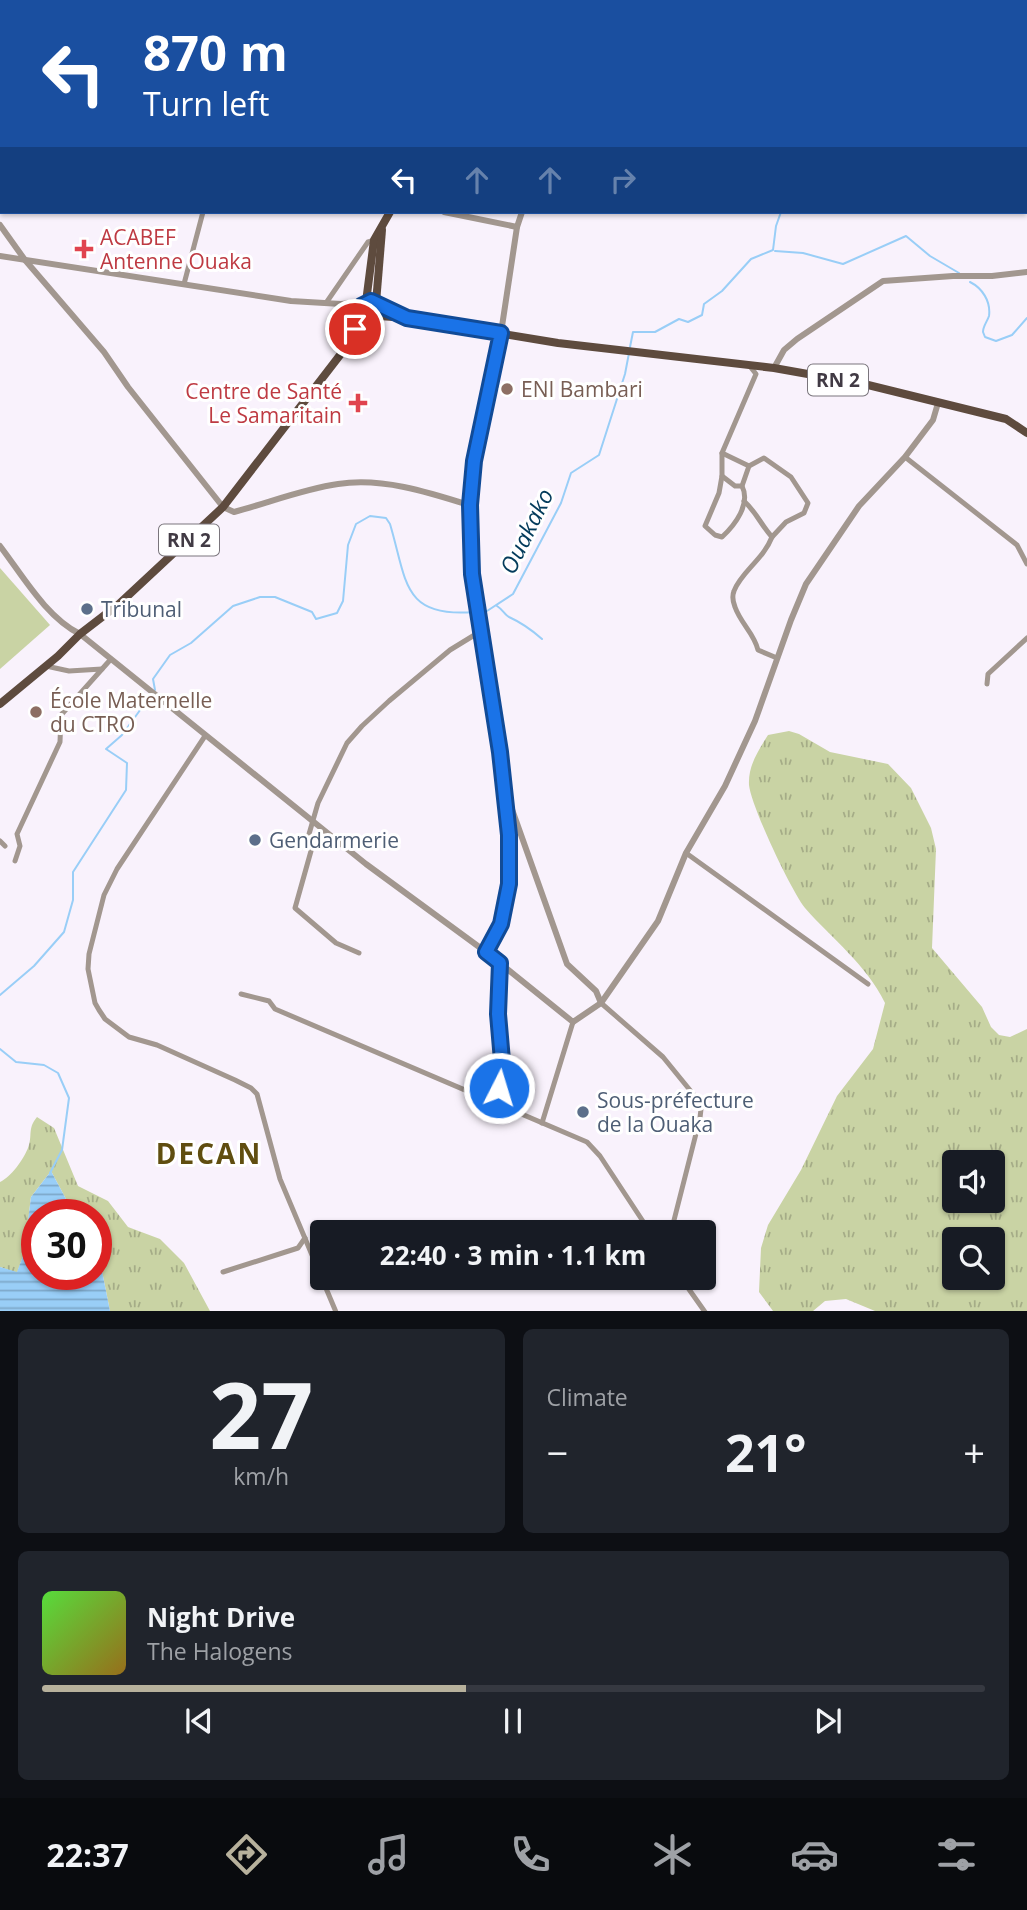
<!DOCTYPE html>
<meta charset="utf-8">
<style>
body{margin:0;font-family:"Open Sans",sans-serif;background:#20242c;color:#f1f3f6;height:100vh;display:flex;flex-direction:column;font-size:26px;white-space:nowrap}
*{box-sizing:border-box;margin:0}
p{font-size:23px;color:#9ea1a6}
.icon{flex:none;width:38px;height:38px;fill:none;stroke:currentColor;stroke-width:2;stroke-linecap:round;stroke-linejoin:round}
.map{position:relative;height:1311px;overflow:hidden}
.panel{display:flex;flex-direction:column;gap:18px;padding:18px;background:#0d0f14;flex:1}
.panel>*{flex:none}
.hud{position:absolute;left:0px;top:0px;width:1027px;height:214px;box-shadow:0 2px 5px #0004;background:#1a4fa0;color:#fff;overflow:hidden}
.controls{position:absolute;left:942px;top:1150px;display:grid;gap:14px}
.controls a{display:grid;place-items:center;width:63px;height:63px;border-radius:7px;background:#171b24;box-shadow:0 2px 5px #0004;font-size:35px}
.speed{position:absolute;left:21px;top:1199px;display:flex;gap:14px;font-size:35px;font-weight:700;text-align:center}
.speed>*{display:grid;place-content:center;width:91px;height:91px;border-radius:50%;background:#171b24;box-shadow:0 2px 5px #0004;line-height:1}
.speed .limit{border:10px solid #d22;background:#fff;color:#111}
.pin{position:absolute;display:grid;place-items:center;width:60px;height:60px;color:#fff;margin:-30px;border:4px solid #fff;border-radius:50%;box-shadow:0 2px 7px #0007}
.me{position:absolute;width:77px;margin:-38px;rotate:5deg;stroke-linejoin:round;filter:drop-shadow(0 0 5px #0008)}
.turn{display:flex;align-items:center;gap:24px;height:147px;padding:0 28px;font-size:32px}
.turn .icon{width:91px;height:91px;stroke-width:2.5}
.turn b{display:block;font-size:49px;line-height:60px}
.lanes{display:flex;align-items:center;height:66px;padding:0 28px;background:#0003;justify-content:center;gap:35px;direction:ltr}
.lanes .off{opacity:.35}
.big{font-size:52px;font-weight:700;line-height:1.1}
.panel .card{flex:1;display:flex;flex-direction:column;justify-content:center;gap:10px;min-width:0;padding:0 24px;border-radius:10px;background:#20242c}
.panel .dial{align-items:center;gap:0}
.dial b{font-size:91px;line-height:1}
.song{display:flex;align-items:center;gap:21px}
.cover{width:84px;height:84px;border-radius:10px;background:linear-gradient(135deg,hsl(110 70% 55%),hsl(40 70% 35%))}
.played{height:7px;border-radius:4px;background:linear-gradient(90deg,#b7b19c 45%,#363941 45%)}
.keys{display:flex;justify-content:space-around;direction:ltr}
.heat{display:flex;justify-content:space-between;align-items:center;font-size:38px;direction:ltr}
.panel .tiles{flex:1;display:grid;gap:18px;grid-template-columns:1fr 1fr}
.card:last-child{grid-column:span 2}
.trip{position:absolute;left:310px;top:1220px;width:406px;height:70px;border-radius:7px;background:#171b24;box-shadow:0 2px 5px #0004;font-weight:700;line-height:70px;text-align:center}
.tab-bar{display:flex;height:112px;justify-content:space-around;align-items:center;background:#090b0e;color:#9ea1a6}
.tab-bar .icon{width:49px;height:49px}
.tab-bar .active{color:#b7b19c}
.tab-bar b{font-size:32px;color:#f1f3f6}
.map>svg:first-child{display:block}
.grass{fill:url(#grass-tufts);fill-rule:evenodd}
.pitch{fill:#c9d3a4}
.water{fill:url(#water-rules)}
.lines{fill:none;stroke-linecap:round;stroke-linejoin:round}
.stream{stroke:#99cef7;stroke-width:2}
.minor{stroke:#a2978f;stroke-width:5}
.tertiary{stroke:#a2978f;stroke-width:6}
.primary{stroke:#5e4b3e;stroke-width:8}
.route-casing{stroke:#114b97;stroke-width:18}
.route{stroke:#1a73e8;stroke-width:12}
.health-dot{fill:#e0444e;stroke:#fff;stroke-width:2.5}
.education-dot{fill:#8d6e63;stroke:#fff;stroke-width:2.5}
.service-dot{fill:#5c6f8a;stroke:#fff;stroke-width:2.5}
.labels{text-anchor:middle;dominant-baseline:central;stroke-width:6;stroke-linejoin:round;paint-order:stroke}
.shield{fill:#fff;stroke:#7a757c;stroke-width:2}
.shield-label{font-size:19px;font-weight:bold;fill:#413a44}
.health-label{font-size:21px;fill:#be3a42;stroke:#fff;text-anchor:start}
.education-label{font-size:21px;fill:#785e54;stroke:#fff;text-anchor:start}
.service-label{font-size:21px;fill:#4e5e75;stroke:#fff;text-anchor:start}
.water-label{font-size:23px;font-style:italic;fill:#033b5b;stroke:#fff}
.district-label{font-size:28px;font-weight:bold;letter-spacing:2px;fill:#604e10;stroke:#fff}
</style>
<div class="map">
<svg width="1027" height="1312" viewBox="0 0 1027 1312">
<defs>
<pattern id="grass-tufts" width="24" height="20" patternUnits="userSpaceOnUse" patternTransform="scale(1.75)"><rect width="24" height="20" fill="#c9d3a4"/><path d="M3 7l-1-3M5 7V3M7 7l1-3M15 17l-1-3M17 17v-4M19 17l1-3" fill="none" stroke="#a5ac87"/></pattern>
<pattern id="water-rules" width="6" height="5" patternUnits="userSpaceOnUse" patternTransform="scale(1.75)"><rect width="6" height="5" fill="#99cef7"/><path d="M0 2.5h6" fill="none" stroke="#7ea8ca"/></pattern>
</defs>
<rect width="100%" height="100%" fill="#f9f2fc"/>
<g class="grass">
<path d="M789 731 799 734 830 752 888 764 911 788 931 828 936 849 932 948 982 1007 991 1027 999 1035 1010 1037 1027 1029V1311H875L846 1299 825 1301 813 1311H773L759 1292 761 1248 768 1225 801 1170 837 1096 873 1049 885 1003C866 964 833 940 805 908 791 890 751 806 749 785 748 766 758 751 768 735ZM954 1162H992V1200H954ZM954 1239H992V1278H954Z"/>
<path d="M37 1117 54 1128 78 1186 108 1201 128 1227 160 1239 184 1263 210 1311H110L101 1266 96 1256V1214H74L51 1171 31 1197 24 1253 17 1273 0 1267V1182C11 1177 23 1160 28 1148 33 1135 27 1129 37 1117Z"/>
</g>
<path class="pitch" d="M0 568 50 625 0 669Z"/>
<path class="water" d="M51 1171 74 1214H37V1274H96V1256L101 1266 110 1311H0V1267L17 1272 24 1253 31 1197Z"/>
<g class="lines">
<g class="stream">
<path d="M910 2V0"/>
<path d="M775 251 803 253 843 264 906 236 930 256 959 273"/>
<path d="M970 282C982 288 991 301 989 316 987 322 983 326 983 332L985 337 996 341 1012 335 1027 318"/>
<path d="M630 347 633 332H655L679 319 688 322 702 315 704 304 722 291 751 259 773 250 776 226 781 212"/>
<path d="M497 606C502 609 505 615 509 617 520 622 533 631 542 639"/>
<path d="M480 612 487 611 513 594 561 503 571 473 599 455 625 374 629 353"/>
<path d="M155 690 153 679 170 655 191 643 233 606 260 597H275L312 612 316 619 337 613 343 601 348 545 356 524 370 516 386 518 390 524C407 581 402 618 474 612"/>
<path d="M0 995 34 966 64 932 73 900V872L126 790 127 763 106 749 122 735 151 695"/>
<path d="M0 1049 16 1062 44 1065 58 1073 69 1098 62 1150 50 1173"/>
</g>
<g class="minor">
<path d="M443 0 445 2"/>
<path d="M639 0 641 2"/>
<path d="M727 0 729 2"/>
<path d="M256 2 257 0"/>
<path d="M531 2 532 0"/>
<path d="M761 2 762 0"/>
<path d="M184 284 203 212"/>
<path d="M326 303 368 242 375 240"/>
<path d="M722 453 749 466 764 458 791 477 808 503 804 513 786 522 772 537C761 525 757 513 744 501"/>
<path d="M905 457 1017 545 1027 564"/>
<path d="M722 476 735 486H742L749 466"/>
<path d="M742 486C751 504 735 525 722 537L715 535 705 526 719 493 722 476V453L756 374 749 365"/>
<path d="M772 537C763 560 741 572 734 591 732 596 733 602 735 607 741 624 754 633 758 650L777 658"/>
<path d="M46 666 69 671 102 669"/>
<path d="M987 684 988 674 1027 638"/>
<path d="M205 736 117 869 104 895 89 954 88 969 95 1003 99 1010 105 1019 129 1037 157 1045 235 1080 251 1088 257 1094 280 1179 336 1312"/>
<path d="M0 841 5 846"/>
<path d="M686 853 868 984"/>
<path d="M15 861 20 846 17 834 60 742 61 715 111 659"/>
<path d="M486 952C491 943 498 933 502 923 514 882 509 837 505 796"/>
<path d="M359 953 336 943 295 908 311 851 307 841 318 803 347 743 362 726 389 701 450 650 481 631"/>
<path d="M241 994 269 1001 275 1009 587 1142 600 1156 650 1232"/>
<path d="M601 1003 663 1057 698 1100 701 1109 700 1118 671 1232"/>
<path d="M494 1104 503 1072 498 1014 500 963"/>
<path d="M542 1123 573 1022"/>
<path d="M223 1272 298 1248 305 1238"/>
<path d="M681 1278 705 1312"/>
</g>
<g class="tertiary">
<path d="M666 2 667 0"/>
<path d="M444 212 517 227"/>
<path d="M522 212 517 227 501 333 474 461 469 505 472 574 504 787 567 964 596 991 601 1003"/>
<path d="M0 225 25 260 104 352 128 387 223 507 234 512C268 503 303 489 338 484 381 477 428 492 469 505"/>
<path d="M0 256 291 301 341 304 351 303 361 306"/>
<path d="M774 368 784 350 797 339 883 281 953 276H992L1027 272"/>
<path d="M0 546C23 576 46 617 80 634L366 864 486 952 573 1022 601 1003 658 921 686 853 725 786 755 721 791 620 806 584 859 506 905 457 933 420 938 403"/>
</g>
<g class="primary">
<path d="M261 0 262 2"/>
<path d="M366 302 374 240 390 212"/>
<path d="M376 303 382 230"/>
<path d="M379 316 407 318 558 343 774 368 864 384 1006 419 1027 433"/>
<path d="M350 340C356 329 358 309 366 302H374L404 317"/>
<path d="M0 704 58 656 80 634 119 604 223 507 347 346 377 318 380 311 379 306"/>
</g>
</g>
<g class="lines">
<g class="route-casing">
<path id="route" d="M355 329 361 306 371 301 407 318 501 333 474 461 470 505 472 574 500 752 509 835V884L501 924 486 952 500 963 498 1014 503 1072 499 1088"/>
</g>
<use href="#route" class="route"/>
</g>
<g class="health-dot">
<path d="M80.5 238.5h7v7h7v7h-7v7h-7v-7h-7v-7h7z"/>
<path d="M354.5 392.5h7v7h7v7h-7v7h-7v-7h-7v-7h7z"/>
</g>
<g class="education-dot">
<circle cx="507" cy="389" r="7"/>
<circle cx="36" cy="712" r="7"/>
</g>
<g class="service-dot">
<circle cx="87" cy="609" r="7"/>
<circle cx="255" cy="840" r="7"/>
<circle cx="583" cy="1112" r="7"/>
</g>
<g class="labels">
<g class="shield">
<rect x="808" y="364.5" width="60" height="31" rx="5"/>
<rect x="159" y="524.5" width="60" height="31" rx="5"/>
</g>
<g class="shield-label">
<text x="838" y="380">RN 2</text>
<text x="189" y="540">RN 2</text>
</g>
<g class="health-label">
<text x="100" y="237">ACABEF<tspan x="100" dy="24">Antenne Ouaka</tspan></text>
<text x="342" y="391" text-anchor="end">Centre de Santé<tspan x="342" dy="24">Le Samaritain</tspan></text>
</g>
<g class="education-label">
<text x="521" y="389">ENI Bambari</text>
<text x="50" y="700">École Maternelle<tspan x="50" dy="24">du CTRO</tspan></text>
</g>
<g class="service-label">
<text x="101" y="609">Tribunal</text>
<text x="269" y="840">Gendarmerie</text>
<text x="597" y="1100">Sous-préfecture<tspan x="597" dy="24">de la Ouaka</tspan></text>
</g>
<g class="water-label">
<text transform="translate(526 531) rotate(-64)">Ouakako</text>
</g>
<g class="district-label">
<text x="209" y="1153">DECAN</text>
</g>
</g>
</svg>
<div class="controls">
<a><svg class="icon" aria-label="sound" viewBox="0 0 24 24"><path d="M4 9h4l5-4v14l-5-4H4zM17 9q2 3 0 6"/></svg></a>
<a><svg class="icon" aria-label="search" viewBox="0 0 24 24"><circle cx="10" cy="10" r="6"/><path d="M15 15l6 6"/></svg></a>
</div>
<div class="speed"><div class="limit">30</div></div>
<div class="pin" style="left:355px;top:329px;background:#d93025"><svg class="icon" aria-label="arrive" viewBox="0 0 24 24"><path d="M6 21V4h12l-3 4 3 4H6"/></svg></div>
<svg class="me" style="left:499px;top:1088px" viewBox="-20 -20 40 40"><circle r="17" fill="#1a73e8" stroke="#fff" stroke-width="3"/><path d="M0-11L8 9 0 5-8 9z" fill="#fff"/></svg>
<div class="trip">22:40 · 3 min · 1.1 km</div>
<div class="hud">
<div class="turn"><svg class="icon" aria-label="left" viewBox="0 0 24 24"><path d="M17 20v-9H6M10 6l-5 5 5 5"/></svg><div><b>870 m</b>Turn left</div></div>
<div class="lanes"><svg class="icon" aria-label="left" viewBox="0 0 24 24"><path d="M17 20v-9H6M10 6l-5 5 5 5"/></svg><svg class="icon off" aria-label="ahead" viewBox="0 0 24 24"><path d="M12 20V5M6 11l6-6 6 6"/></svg><svg class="icon off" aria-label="ahead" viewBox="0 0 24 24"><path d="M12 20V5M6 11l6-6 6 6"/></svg><svg class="icon off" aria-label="right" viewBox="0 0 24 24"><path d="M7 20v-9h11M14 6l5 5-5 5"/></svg></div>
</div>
</div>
<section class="panel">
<div class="tiles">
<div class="card dial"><b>27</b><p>km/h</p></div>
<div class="card"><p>Climate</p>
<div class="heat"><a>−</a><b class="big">21°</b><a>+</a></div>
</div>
<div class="card">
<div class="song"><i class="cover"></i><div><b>Night Drive</b><p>The Halogens</p></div></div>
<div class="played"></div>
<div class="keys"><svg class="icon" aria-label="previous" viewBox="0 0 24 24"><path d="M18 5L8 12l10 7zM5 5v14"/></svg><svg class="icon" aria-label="pause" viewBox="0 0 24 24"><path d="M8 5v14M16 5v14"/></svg><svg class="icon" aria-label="next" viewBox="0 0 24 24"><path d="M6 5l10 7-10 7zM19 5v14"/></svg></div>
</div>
</div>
</section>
<nav class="tab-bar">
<b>22:37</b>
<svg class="icon active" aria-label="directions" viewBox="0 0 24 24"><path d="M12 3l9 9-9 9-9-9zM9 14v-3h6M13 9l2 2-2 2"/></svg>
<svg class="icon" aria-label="music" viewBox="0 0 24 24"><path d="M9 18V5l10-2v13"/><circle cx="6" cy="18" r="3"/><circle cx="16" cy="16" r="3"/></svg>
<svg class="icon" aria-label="phone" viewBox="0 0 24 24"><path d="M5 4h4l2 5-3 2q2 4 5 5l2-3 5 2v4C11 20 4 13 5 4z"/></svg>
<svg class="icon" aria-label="climate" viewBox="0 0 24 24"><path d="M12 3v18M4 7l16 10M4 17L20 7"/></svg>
<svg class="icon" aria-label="car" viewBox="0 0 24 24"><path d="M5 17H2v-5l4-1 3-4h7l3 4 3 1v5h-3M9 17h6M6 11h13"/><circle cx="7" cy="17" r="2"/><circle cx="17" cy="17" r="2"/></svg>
<svg class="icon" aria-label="filters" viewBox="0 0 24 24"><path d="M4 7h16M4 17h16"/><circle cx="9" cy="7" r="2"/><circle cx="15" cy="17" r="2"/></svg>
</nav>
